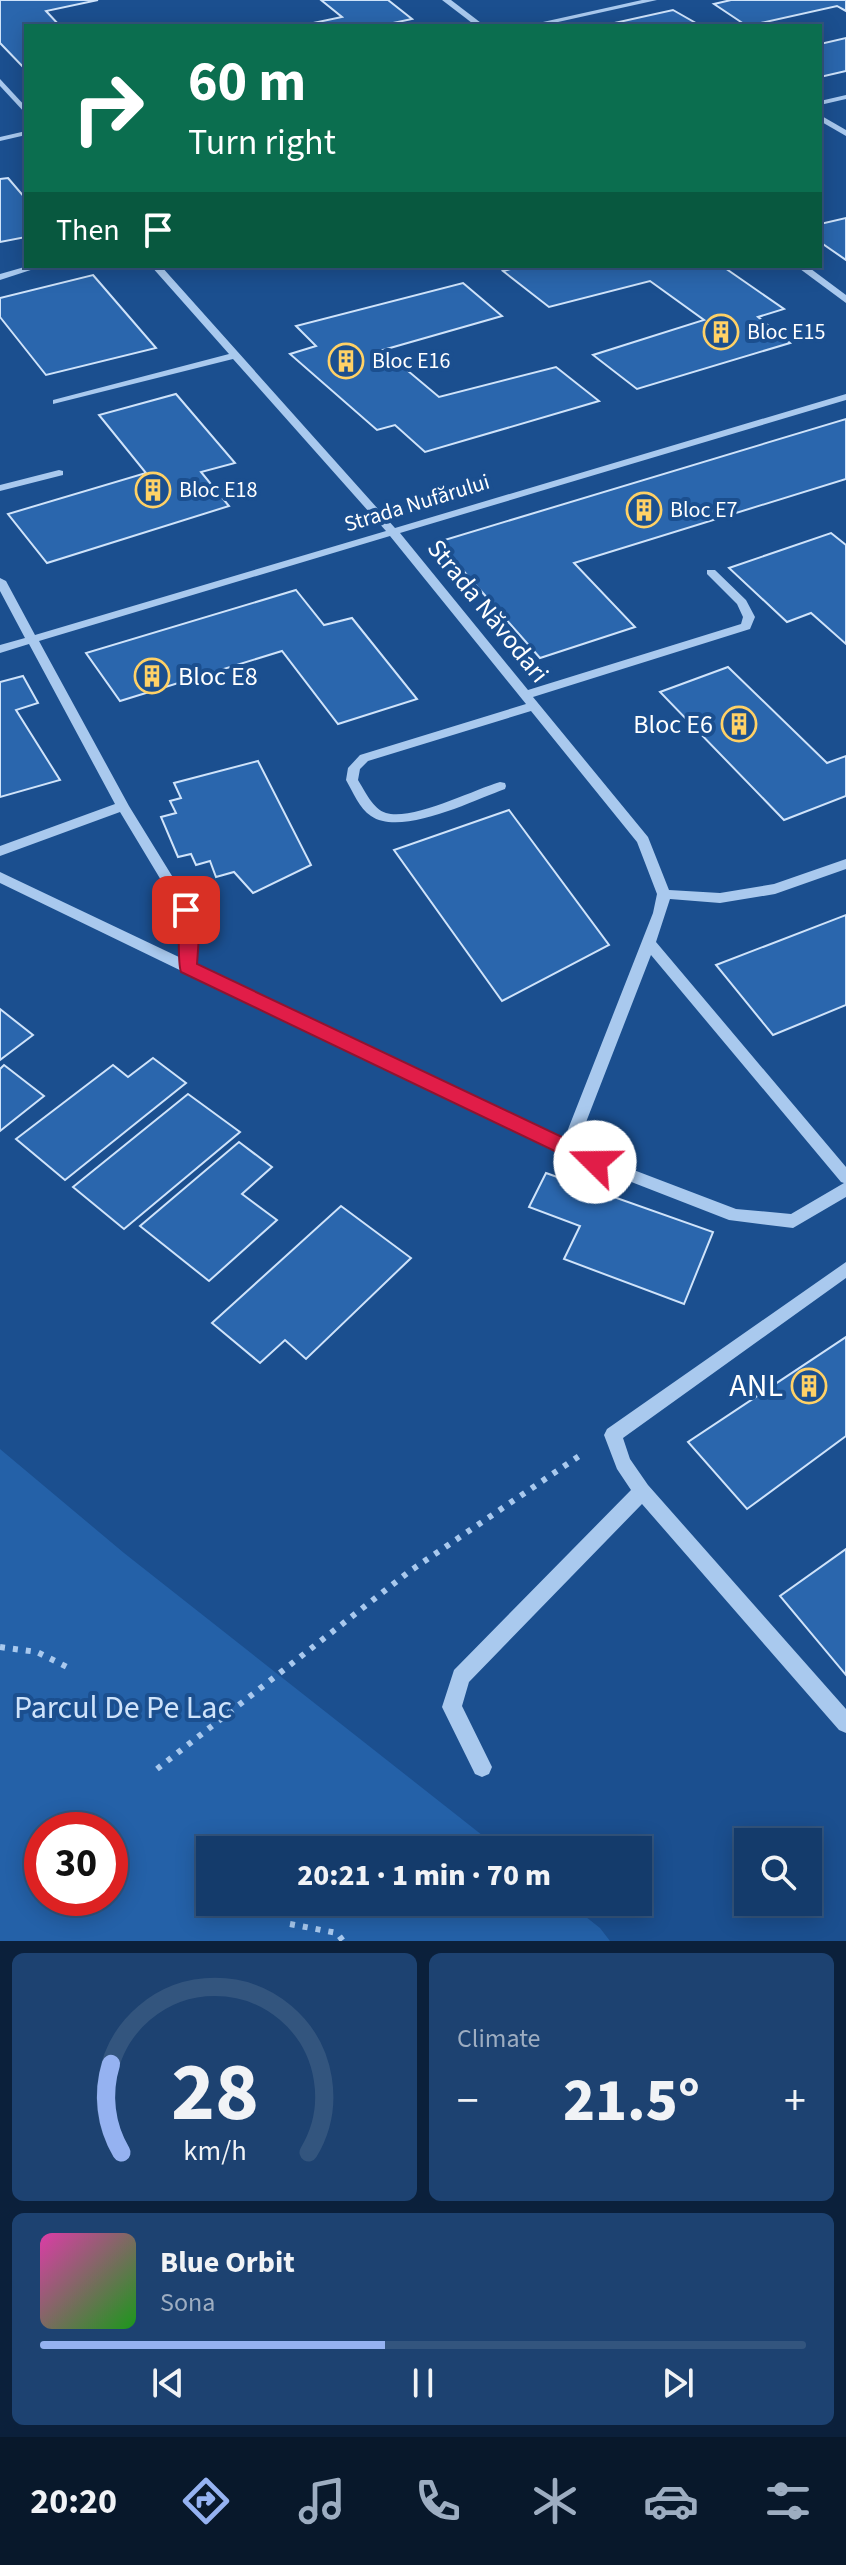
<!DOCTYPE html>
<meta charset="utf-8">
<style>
body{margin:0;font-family:"Source Sans 3",sans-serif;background:#1d4271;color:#f1f3f6;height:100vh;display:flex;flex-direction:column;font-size:30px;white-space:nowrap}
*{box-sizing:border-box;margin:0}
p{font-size:26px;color:#9dadc1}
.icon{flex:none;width:44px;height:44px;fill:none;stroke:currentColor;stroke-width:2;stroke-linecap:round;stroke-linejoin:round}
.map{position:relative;height:1941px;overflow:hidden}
.panel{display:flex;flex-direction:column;gap:12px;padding:12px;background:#0b203b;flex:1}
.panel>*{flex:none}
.top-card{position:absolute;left:24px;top:24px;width:798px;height:244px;border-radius:0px;box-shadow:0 4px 20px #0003,0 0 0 2px #33557e;background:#0b6e4f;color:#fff;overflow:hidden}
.fabs{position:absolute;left:734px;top:1828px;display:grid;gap:16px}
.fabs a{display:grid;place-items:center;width:88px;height:88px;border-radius:0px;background:#143b6b;box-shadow:0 4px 20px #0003,0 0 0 2px #33557e;font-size:40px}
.speed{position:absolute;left:24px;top:1812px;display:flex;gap:16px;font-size:40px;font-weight:700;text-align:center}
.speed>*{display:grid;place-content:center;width:104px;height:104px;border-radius:50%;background:#143b6b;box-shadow:0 4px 20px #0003,0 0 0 2px #33557e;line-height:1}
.speed .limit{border:12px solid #d22;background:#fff;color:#111}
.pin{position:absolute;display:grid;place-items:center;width:68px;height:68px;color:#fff;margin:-34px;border-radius:16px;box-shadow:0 4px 12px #0006}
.me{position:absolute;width:88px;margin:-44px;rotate:292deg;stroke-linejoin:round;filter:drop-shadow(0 0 6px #0008)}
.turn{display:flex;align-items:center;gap:28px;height:168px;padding:0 32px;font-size:36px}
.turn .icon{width:104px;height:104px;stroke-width:2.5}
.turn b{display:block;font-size:56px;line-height:68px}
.then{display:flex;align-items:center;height:76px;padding:0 32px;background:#0003;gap:16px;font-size:30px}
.big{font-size:60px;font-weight:800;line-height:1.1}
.panel .widget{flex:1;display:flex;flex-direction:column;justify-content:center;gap:12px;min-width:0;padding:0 28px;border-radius:12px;background:#1d4271}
.panel .dial{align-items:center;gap:0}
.dial svg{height:208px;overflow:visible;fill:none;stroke:#33557e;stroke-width:7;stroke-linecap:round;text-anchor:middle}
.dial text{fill:#f1f3f6;stroke:none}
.song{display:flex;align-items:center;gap:24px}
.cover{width:96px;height:96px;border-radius:12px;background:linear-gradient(135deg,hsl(320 70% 55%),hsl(120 70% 35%))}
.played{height:8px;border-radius:4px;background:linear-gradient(90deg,#95b2f1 45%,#33557e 45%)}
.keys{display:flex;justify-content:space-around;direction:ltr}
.heat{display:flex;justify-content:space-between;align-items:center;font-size:44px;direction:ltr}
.panel .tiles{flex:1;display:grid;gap:12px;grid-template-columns:1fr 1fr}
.widget:last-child{grid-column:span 2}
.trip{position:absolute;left:196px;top:1836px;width:456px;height:80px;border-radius:0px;background:#143b6b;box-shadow:0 4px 20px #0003,0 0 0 2px #33557e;font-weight:800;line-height:80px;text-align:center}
.dock{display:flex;height:128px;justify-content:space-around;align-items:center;background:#08182b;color:#9dadc1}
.dock .icon{width:56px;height:56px}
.dock .on{color:#95b2f1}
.dock b{font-size:36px;color:#f1f3f6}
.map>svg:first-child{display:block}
.green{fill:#2461a8;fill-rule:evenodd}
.building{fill:#2a66ad;stroke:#cfe3fa;stroke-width:2}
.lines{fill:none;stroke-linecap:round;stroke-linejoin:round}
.path{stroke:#a9c9ee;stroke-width:6;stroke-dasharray:5 8;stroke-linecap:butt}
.minor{fill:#a9c9ee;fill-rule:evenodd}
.route{fill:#e11d48;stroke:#92132f;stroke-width:2}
.labels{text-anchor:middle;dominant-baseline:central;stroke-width:8;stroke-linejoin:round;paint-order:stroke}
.far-poi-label{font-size:22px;fill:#fff;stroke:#1b4f8f;text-anchor:start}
.far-street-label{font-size:22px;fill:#fff;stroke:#1b4f8f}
.street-label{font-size:26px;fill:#fff;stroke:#1b4f8f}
.poi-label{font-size:26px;fill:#fff;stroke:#1b4f8f;text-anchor:start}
.near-poi-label{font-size:32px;fill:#fff;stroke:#1b4f8f;text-anchor:end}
.near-park-label{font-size:32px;fill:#cfe3fa;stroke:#1b4f8f}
</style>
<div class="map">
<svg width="846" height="1941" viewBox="0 0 846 1941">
<rect width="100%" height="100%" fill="#1b4f8f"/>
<path class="green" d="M0 1449 124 1553 501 1850H210V1902H567L600 1928 610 1941H0ZM42 1830H110V1898H42Z"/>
<g class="building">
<path d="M0 0H98L46 11 60 26H26V70L0 43Z"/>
<path d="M321 0H388L412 19 379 26H299L342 17Z"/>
<path d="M731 0H846V11L837 6 747 26 714 4Z"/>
<path d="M673 10 701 26H601Z"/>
<path d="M846 38V71L820 77V44Z"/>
<path d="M8 178 26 199V237L0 242V179Z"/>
<path d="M846 218V260L820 242V224Z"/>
<path d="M522 266H722L784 309 758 317 790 343 637 389 593 355 704 320 650 281 549 307 503 271Z"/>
<path d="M93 275 156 348 46 375 0 317V298Z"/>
<path d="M463 283 502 316 383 350 439 397 556 367 599 401 425 452 395 425 377 430 290 354 316 346 296 326Z"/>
<path d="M176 394 235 463 201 472 229 506 47 563 8 514 146 473 99 415Z"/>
<path d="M846 419V479L574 563 635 627 540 658 438 542Z"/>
<path d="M831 533 846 545V644L811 613 787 622 729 568Z"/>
<path d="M296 590 324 625 352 618 417 699 338 724 282 651 120 701 86 653Z"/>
<path d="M728 667 827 763 846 756V796L784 820 660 692Z"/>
<path d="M23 676 38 703 16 710 60 780 0 797V682Z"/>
<path d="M258 761 311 865 253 893 234 872 216 877 210 861 196 865 191 854 178 857 161 817 176 813 170 801 181 798 174 783Z"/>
<path d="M509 810 609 945 502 1001 394 850Z"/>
<path d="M846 915V1005L773 1035 716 965Z"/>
<path d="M0 1009 33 1035 0 1060Z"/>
<path d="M153 1058 186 1083 65 1180 16 1139 113 1065 128 1077Z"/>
<path d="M4 1065 44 1096 0 1131V1069Z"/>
<path d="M188 1094 240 1132 124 1229 73 1187Z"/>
<path d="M239 1142 272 1167 242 1194 277 1220 209 1281 140 1226Z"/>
<path d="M546 1173 713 1232 684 1304 564 1259 580 1226 529 1207Z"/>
<path d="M341 1206 411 1258 306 1359 285 1340 260 1363 212 1323Z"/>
<path d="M846 1337V1436L747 1509 688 1442Z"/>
<path d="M846 1549V1675L780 1596Z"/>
</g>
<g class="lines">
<g class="path">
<path d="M0 1647 37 1652 71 1669"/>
<path d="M157 1769 410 1571 582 1454"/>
<path d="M290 1924 337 1933 343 1941"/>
</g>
<g class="minor">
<path d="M442 0H451L485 26H476Z"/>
<path d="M642 0H657L540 26H525Z"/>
<path d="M0 79 26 107V114L0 86Z"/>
<path d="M846 95V99L820 105V101Z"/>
<path d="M820 115 846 130V136L820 121Z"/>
<path d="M26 131V135L0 141V137Z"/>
<path d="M28 266H43L0 280V274Z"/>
<path d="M151 266H161L395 528 846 394V400L400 533 528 690 741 624 743 617 737 604 707 574V570H715L746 600 755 617 750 629 533 697 648 837 669 890 720 893 774 884 846 859V869L775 894 720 903 670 899 656 942 846 1167V1197L793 1228 729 1220 562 1155 0 883V872L181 958 183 936 179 910 120 812 0 856V846L115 804 29 644 0 653V645L25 638 0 591V578L6 581 35 635 386 531 233 359 53 404V400L229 354ZM390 536 526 704 360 755 348 768 346 780C353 792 359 808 371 816 401 837 474 800 505 789L506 786 505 783 500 782C473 790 412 821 386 813 373 809 365 791 358 780L360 769 368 761 531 711 637 842 657 894 653 913 563 1142 194 965 197 936 193 910 129 806 39 641ZM651 955 841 1182 844 1183 791 1214 736 1209 576 1148Z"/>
<path d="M796 266H807L846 295V303Z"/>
<path d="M59 470 63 471V475L0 491V485Z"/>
<path d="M846 1262V1278L623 1438 630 1459 648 1485 846 1709V1733L839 1730 642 1504 469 1682 462 1706 492 1767 489 1774 482 1777 475 1774 442 1707 454 1670 631 1490 617 1469 604 1435 607 1429Z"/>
</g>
</g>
<path class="route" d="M186 904 195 910 199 936 197 964 602 1156 605 1162 602 1167H588L181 972C177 962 180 926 178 910Z"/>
<defs>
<g id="building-ring" transform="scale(1.8)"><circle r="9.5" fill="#1b4f8f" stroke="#ffd166" stroke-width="1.5"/><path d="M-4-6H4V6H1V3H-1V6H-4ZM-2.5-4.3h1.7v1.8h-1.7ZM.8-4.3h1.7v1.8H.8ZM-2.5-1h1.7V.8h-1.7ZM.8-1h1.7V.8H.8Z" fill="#ffd166"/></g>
</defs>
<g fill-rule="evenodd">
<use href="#building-ring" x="721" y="332"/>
<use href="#building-ring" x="346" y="361"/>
<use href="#building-ring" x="153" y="490"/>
<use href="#building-ring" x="644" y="510"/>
<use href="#building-ring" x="152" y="676"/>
<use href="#building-ring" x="739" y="724"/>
<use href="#building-ring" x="809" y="1386"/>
</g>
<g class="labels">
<g class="far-poi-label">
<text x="747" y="332">Bloc E15</text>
<text x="372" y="361">Bloc E16</text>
<text x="179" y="490">Bloc E18</text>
<text x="670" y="510">Bloc E7</text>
</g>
<g class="far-street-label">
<text transform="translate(417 503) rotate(-17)">Strada Nufărului</text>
</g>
<g class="street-label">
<text transform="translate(488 611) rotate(51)">Strada Năvodari</text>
</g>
<g class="poi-label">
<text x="178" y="676">Bloc E8</text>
<text x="713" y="724" text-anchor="end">Bloc E6</text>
</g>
<g class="near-poi-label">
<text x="783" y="1386">ANL</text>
</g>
<g class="near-park-label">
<text x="123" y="1708">Parcul De Pe Lac</text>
</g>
</g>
</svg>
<div class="fabs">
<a><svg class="icon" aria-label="search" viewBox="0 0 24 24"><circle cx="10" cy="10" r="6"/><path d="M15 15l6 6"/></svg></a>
</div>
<div class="speed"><div class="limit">30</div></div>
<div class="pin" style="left:186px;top:910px;background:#d93025"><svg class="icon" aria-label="arrive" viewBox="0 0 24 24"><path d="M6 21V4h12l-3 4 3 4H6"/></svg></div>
<svg class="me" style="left:595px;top:1162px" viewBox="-20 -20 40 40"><circle r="19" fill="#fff"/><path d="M0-13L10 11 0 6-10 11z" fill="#e11d48"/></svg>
<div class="trip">20:21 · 1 min · 70 m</div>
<div class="top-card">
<div class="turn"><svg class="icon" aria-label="right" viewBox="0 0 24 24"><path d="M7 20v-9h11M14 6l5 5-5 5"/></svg><div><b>60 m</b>Turn right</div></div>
<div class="then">Then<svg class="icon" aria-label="arrive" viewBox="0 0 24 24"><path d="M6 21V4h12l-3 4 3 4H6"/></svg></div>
</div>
</div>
<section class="panel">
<div class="tiles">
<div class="widget dial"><svg viewBox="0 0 100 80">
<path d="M14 69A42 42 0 1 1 86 69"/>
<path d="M14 69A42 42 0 0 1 10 35" stroke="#95b2f1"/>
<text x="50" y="56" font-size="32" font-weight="700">28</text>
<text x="50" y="72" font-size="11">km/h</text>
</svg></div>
<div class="widget"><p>Climate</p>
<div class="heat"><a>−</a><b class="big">21.5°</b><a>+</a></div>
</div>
<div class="widget">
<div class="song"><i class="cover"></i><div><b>Blue Orbit</b><p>Sona</p></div></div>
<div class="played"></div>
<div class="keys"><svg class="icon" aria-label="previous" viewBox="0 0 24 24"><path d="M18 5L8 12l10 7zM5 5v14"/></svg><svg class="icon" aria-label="pause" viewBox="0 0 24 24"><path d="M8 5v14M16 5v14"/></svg><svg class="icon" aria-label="next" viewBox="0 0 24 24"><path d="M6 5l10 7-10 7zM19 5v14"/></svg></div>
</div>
</div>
</section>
<nav class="dock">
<b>20:20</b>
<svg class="icon on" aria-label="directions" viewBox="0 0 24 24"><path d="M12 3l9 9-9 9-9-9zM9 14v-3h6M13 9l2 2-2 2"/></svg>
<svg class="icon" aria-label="music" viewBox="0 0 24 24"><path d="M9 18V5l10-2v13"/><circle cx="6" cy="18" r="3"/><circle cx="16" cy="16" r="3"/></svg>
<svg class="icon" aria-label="phone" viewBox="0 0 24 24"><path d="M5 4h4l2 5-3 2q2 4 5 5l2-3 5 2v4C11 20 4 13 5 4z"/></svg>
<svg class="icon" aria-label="climate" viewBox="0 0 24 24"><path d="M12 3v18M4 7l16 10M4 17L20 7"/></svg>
<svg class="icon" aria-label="car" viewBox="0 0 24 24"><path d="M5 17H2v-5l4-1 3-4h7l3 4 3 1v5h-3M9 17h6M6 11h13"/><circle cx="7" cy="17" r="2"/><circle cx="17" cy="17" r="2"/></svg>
<svg class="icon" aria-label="filters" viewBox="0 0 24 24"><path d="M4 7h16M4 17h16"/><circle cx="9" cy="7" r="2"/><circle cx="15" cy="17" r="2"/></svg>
</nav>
